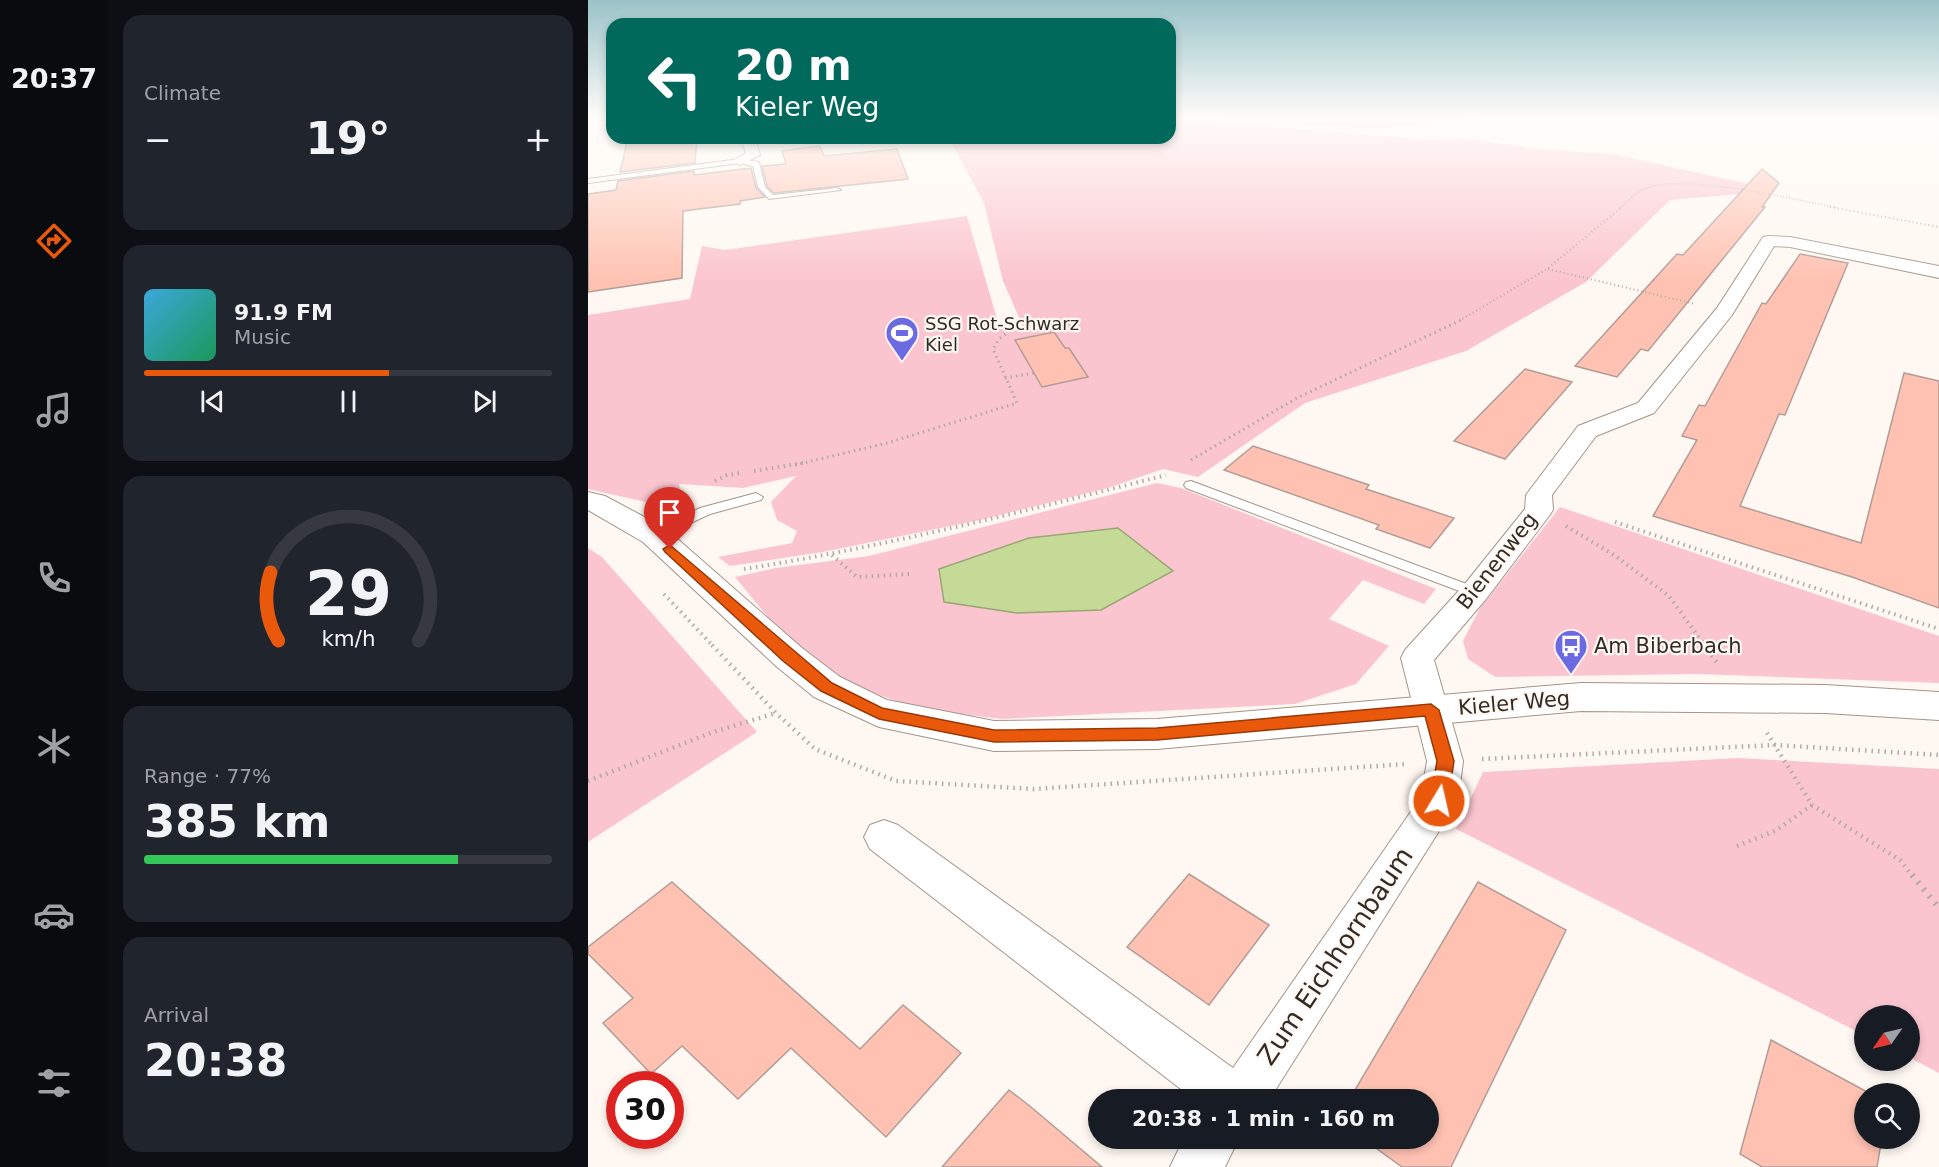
<!DOCTYPE html>
<meta charset="utf-8">
<style>
body{margin:0;font-family:"DejaVu Sans",sans-serif;background:#20242c;color:#f1f3f6;height:100vh;display:flex;flex-direction:column;font-size:22px;white-space:nowrap}
*{box-sizing:border-box;margin:0}
p{font-size:20px;color:#9ea1a6}
.icon{flex:none;width:33px;height:33px;fill:none;stroke:currentColor;stroke-width:2;stroke-linecap:round;stroke-linejoin:round}
.map{position:relative;flex:1;overflow:hidden}
.details{display:flex;flex-direction:column;gap:15px;padding:15px;background:#0d0f14;width:480px}
.details>*{flex:none}
.hud{position:absolute;left:18px;top:18px;width:570px;height:126px;border-radius:18px;box-shadow:0 3px 9px #0003;background:#00695c;color:#fff;overflow:hidden}
.needle{width:39px;rotate:236deg}
.controls{position:absolute;left:1266px;top:1005px;display:grid;gap:12px}
.controls a{display:grid;place-items:center;width:66px;height:66px;border-radius:50%;background:#171b24;box-shadow:0 3px 9px #0003;font-size:30px}
.speed{position:absolute;left:18px;top:1071px;display:flex;gap:12px;font-size:30px;font-weight:700;text-align:center}
.speed>*{display:grid;place-content:center;width:78px;height:78px;border-radius:50%;background:#171b24;box-shadow:0 3px 9px #0003;line-height:1}
.speed .limit{border:9px solid #d22;background:#fff;color:#111}
.pin{position:absolute;display:grid;place-items:center;width:51px;height:51px;color:#fff;margin:-62px -26px;border-radius:50% 50% 50% 0;rotate:-45deg;box-shadow:0 0 6px #0007}
.pin .icon{rotate:45deg}
.me{position:absolute;width:66px;margin:-33px;rotate:9deg;stroke-linejoin:round;filter:drop-shadow(0 0 4px #0008)}
.turn{display:flex;align-items:center;gap:21px;height:126px;padding:0 30px;font-size:27px}
.turn .icon{width:78px;height:78px;stroke-width:2.5}
.turn b{display:block;font-size:42px;line-height:51px}
.big{font-size:45px;font-weight:800;line-height:1.1}
.details .tile{flex:1;display:flex;flex-direction:column;justify-content:center;gap:9px;min-width:0;padding:0 21px;border-radius:18px;background:#20242c}
.details .dial{align-items:center;gap:0}
.dial svg{height:156px;overflow:visible;fill:none;stroke:#363941;stroke-width:7;stroke-linecap:round;text-anchor:middle}
.dial text{fill:#f1f3f6;stroke:none}
.song{display:flex;align-items:center;gap:18px}
.cover{width:72px;height:72px;border-radius:9px;background:linear-gradient(135deg,hsl(200 70% 55%),hsl(150 70% 35%))}
.played{height:6px;border-radius:3px;background:linear-gradient(90deg,#ea580c 60%,#363941 60%)}
.keys{display:flex;justify-content:space-around;direction:ltr}
.heat{display:flex;justify-content:space-between;align-items:center;font-size:33px;direction:ltr}
.charge{height:9px;border-radius:4px;background:linear-gradient(90deg,#34c759 77%,#363941 0)}
.trip{position:absolute;left:500px;top:1089px;width:351px;height:60px;border-radius:30px;background:#171b24;box-shadow:0 3px 9px #0003;font-weight:800;line-height:60px;text-align:center}
main{display:flex;flex:1;min-height:0}
.tabs{display:flex;flex-direction:column;width:108px;justify-content:space-around;align-items:center;background:#090b0e;color:#9ea1a6}
.tabs .icon{width:42px;height:42px}
.tabs .active{color:#ea580c}
.tabs b{font-size:27px;color:#f1f3f6}
.map>svg:first-child{display:block}
.green{fill:#fbc5cf}
.water{fill:#c6da97;stroke:#99a675;stroke-width:1.5}
.building{fill:#ffc2b2;stroke:#b29c97;stroke-width:1.5}
.lines{fill:none;stroke-linecap:round;stroke-linejoin:round}
.service-casing{stroke:#a49588;stroke-width:2}
.minor-casing{stroke:#a49588;stroke-width:2}
.tertiary-casing{stroke:#a49588;stroke-width:2}
.path-far5{stroke:#b1aba5;stroke-width:1.5;stroke-dasharray:1 2;stroke-linecap:butt}
.path-far4{stroke:#b1aba5;stroke-width:2;stroke-dasharray:1 3;stroke-linecap:butt}
.path-far3{stroke:#b1aba5;stroke-width:3;stroke-dasharray:1.5 4;stroke-linecap:butt}
.path-far2{stroke:#b1aba5;stroke-width:4;stroke-dasharray:1.5 4.5;stroke-linecap:butt}
.path-far1{stroke:#b1aba5;stroke-width:4.5;stroke-dasharray:1.5 5;stroke-linecap:butt}
.path{stroke:#b1aba5;stroke-width:6;stroke-dasharray:2 7;stroke-linecap:butt}
.service{fill:#fff;fill-rule:evenodd}
.minor{fill:#fff;fill-rule:evenodd}
.tertiary{fill:#fff;fill-rule:evenodd}
.route{fill:#ea580c;stroke:#983908;stroke-width:1.5}
.labels{text-anchor:middle;dominant-baseline:central;stroke-width:4.5;stroke-linejoin:round;paint-order:stroke}
.far-poi-label{font-size:18px;fill:#312b26;stroke:#fff8f2;text-anchor:start}
.street-label{font-size:21px;fill:#312b26;stroke:#fff8f2}
.poi-label{font-size:21px;fill:#312b26;stroke:#fff8f2;text-anchor:start}
.near-street-label{font-size:26px;fill:#312b26;stroke:#fff8f2}
</style>
<main>
<nav class="tabs">
<b>20:37</b>
<svg class="icon active" aria-label="directions" viewBox="0 0 24 24"><path d="M12 3l9 9-9 9-9-9zM9 14v-3h6M13 9l2 2-2 2"/></svg>
<svg class="icon" aria-label="music" viewBox="0 0 24 24"><path d="M9 18V5l10-2v13"/><circle cx="6" cy="18" r="3"/><circle cx="16" cy="16" r="3"/></svg>
<svg class="icon" aria-label="phone" viewBox="0 0 24 24"><path d="M5 4h4l2 5-3 2q2 4 5 5l2-3 5 2v4C11 20 4 13 5 4z"/></svg>
<svg class="icon" aria-label="climate" viewBox="0 0 24 24"><path d="M12 3v18M4 7l16 10M4 17L20 7"/></svg>
<svg class="icon" aria-label="car" viewBox="0 0 24 24"><path d="M5 17H2v-5l4-1 3-4h7l3 4 3 1v5h-3M9 17h6M6 11h13"/><circle cx="7" cy="17" r="2"/><circle cx="17" cy="17" r="2"/></svg>
<svg class="icon" aria-label="filters" viewBox="0 0 24 24"><path d="M4 7h16M4 17h16"/><circle cx="9" cy="7" r="2"/><circle cx="15" cy="17" r="2"/></svg>
</nav>
<section class="details">
<div class="tile"><p>Climate</p>
<div class="heat"><a>−</a><b class="big">19°</b><a>+</a></div>
</div>
<div class="tile">
<div class="song"><i class="cover"></i><div><b>91.9 FM</b><p>Music</p></div></div>
<div class="played"></div>
<div class="keys"><svg class="icon" aria-label="previous" viewBox="0 0 24 24"><path d="M18 5L8 12l10 7zM5 5v14"/></svg><svg class="icon" aria-label="pause" viewBox="0 0 24 24"><path d="M8 5v14M16 5v14"/></svg><svg class="icon" aria-label="next" viewBox="0 0 24 24"><path d="M6 5l10 7-10 7zM19 5v14"/></svg></div>
</div>
<div class="tile dial"><svg viewBox="0 0 100 80">
<path d="M14 69A42 42 0 1 1 86 69"/>
<path d="M14 69A42 42 0 0 1 10 34" stroke="#ea580c"/>
<text x="50" y="56" font-size="32" font-weight="700">29</text>
<text x="50" y="72" font-size="11">km/h</text>
</svg></div>
<div class="tile"><p>Range · 77%</p><b class="big">385 km</b><div class="charge"></div></div>
<div class="tile"><p>Arrival</p><b class="big">20:38</b></div>
</section>
<div class="map">
<svg width="1351" height="1167" viewBox="0 0 1351 1167">
<rect width="100%" height="100%" fill="#fff8f2"/>
<g class="green">
<path d="M582 118 843 140 882 139 948 149 1025 154 1165 185 1153 194 1082 200 998 282 878 351 717 403 610 477 575 469 520 488 392 520 235 552 142 566 130 557 204 543 209 531 189 520 183 502 208 476 155 488 91 484 92 489 62 503 0 489V315L102 299 114 246 137 250 379 216 412 329H436L415 281 396 203 361 138H582Z"/>
<path d="M609 118H898L787 129Z"/>
<path d="M569 483 593 488 848 589 836 604 775 580 741 619 801 646 768 684 707 704 413 719 325 708 259 682 189 628 147 577 188 568 281 556Z"/>
<path d="M972 507 1351 636V683L1110 674 907 677 880 659 875 641 892 608Z"/>
<path d="M0 548 14 557 169 732 0 842Z"/>
<path d="M1150 758 1351 769V1073L1322 1058V1016H1276V1035L868 829 895 772Z"/>
</g>
<path class="water" d="M530 528 585 571 513 610 429 613 356 602 351 569 441 538Z"/>
<g class="building">
<path d="M40 138H109L107 163 32 172Z"/>
<path d="M232 146 236 156 309 149 320 179 186 193 179 186 174 166 198 164 194 151Z"/>
<path d="M163 168 168 188 177 197 152 201V204L95 211 94 278 0 292V194L28 190 30 181 106 171V175Z"/>
<path d="M1174 169 1191 183 1174 207H1177L1060 351 1053 349 1029 377 987 366 1089 254 1095 255Z"/>
<path d="M1212 254 1260 263 1197 415 1191 414 1152 506 1273 543 1316 373 1351 381V608L1264 577 1065 516 1109 440 1094 436 1111 405 1117 406 1174 303 1178 304Z"/>
<path d="M466 332 477 348H481L500 377 454 387 427 340Z"/>
<path d="M937 369 984 382 917 459 866 441Z"/>
<path d="M665 446 781 485 778 489 866 518 842 548 788 529 791 525 636 470Z"/>
<path d="M601 874 681 925 621 1005 539 947Z"/>
<path d="M84 882 272 1049 315 1005 373 1053 298 1137 203 1048 150 1099 94 1046 63 1074 15 1023 45 998 0 954V947Z"/>
<path d="M890 882 978 930 863 1167H814L774 1138H840V1100H761Z"/>
<path d="M1183 1040 1283 1094H1276V1138H1294L1289 1167H1174L1152 1154Z"/>
<path d="M421 1090 443 1107 514 1167H354Z"/>
</g>
<g class="lines">
<g class="service-casing">
<g id="service">
<path d="M152 159 171 162 177 187 185 195 249 188 253 190 181 199 170 187 165 166 152 163 0 183V179Z"/>
<path d="M603 481 892 589 895 592 892 595H882L598 488 596 485 598 482Z"/>
<path d="M168 493 175 497 173 500 122 514 71 538H61L59 535 112 508Z"/>
</g>
</g>
<g class="minor-casing">
<g id="minor">
<path d="M153 138H167L172 155 152 165 145 161 158 153Z"/>
<path d="M1181 236 1202 237 1351 266V278L1202 247 1186 246 1144 315 1066 413 1008 436 964 495 965 510 961 516 898 599 846 660 875 761 870 801 681 1100H607L282 849 276 837 282 825 296 820 310 825 645 1068 833 797 839 761 813 658 817 650 876 585 937 509 938 495 990 426 1050 403 1129 308 1175 237Z"/>
<path d="M596 1138H651L637 1167H582Z"/>
</g>
</g>
<g class="tertiary-casing">
<path id="tertiary" d="M0 492 17 496 77 528 214 648 252 677 299 700 406 721 569 719 993 683 1237 685 1351 692V720L1237 713 993 711 569 749 406 751 291 727 226 697 188 666 55 542 0 510Z"/>
</g>
<g class="path-far5">
<path d="M8 144 16 118"/>
<path d="M1032 208C1039 203 1046 194 1054 190 1089 171 1209 200 1250 208"/>
</g>
<g class="path-far4">
<path d="M1242 207 1351 227"/>
<path d="M960 269 1107 304"/>
<path d="M871 321 959 269 1034 207"/>
</g>
<g class="path-far3">
<path d="M417 378 446 373"/>
<path d="M603 460 709 398 873 320"/>
<path d="M207 465 299 443 429 403 405 349 411 339 426 328"/>
</g>
<g class="path-far2">
<path d="M166 471 215 463"/>
<path d="M127 481 139 475 153 473"/>
<path d="M1027 522 1351 629"/>
<path d="M978 526 1026 555 1081 596 1117 646"/>
<path d="M244 555 269 577 322 574"/>
<path d="M156 569C299 546 438 511 578 475"/>
<path d="M76 594 125 646"/>
</g>
<g class="path-far1">
<path d="M124 645 188 713 227 749 308 781 446 789 818 764"/>
<path d="M1116 645 1130 664"/>
<path d="M1179 733 1224 805 1312 860 1325 877"/>
<path d="M894 759 1187 745 1351 755"/>
<path d="M0 781 125 732 188 713"/>
<path d="M1149 846 1187 831 1224 805"/>
</g>
<path class="path" d="M1324 875 1351 908"/>
<use href="#service" class="service"/>
<use href="#minor" class="minor"/>
<use href="#tertiary" class="tertiary"/>
</g>
<linearGradient id="sky" x2="0" y2="1"><stop stop-color="#9ac3c8"/><stop offset="0.42" stop-color="#fffcf9"/><stop offset="1" stop-color="#fffcf9" stop-opacity="0"/></linearGradient>
<rect width="1351" height="281" fill="url(#sky)"/>
<path class="route" d="M82 545 244 683 294 708 406 730 569 728 843 704 851 710 866 761 860 801 857 806H845L842 801 849 761 837 716 569 740 406 742 291 719 233 691 195 661 77 552 75 549Z"/>
<defs>
<g id="stadium-pin" transform="scale(1.725)"><path d="M0 17L-7.5 6A9.5 9.5 0 1 1 7.5 6Z" fill="#6b6ae3" stroke="#fff8f2"/><path d="M0-5a6.5 5 0 1 0 0 10a6.5 5 0 1 0 0-10ZM-3.5-1.8h7v3.6h-7Z" fill="#fff"/></g>
<g id="bus-pin" transform="scale(1.725)"><path d="M0 17L-7.5 6A9.5 9.5 0 1 1 7.5 6Z" fill="#6b6ae3" stroke="#fff8f2"/><path d="M-5-6H5V4H4V6H2V4H-2V6H-4V4H-5ZM-3.5-4V0h7V-4ZM-3.5 1.2v1.5H-2V1.2ZM2 1.2v1.5H3.5V1.2Z" fill="#fff"/></g>
</defs>
<g fill-rule="evenodd">
<use href="#stadium-pin" x="314" y="333"/>
<use href="#bus-pin" x="983" y="646"/>
</g>
<g class="labels">
<g class="far-poi-label">
<text x="337" y="323">SSG Rot-Schwarz<tspan x="337" dy="21">Kiel</tspan></text>
</g>
<g class="street-label">
<text transform="translate(909 561) rotate(-52)">Bienenweg</text>
<text transform="translate(926 703) rotate(-5)">Kieler Weg</text>
</g>
<g class="poi-label">
<text x="1006" y="646">Am Biberbach</text>
</g>
<g class="near-street-label">
<text transform="translate(747 956) rotate(-56)">Zum Eichhornbaum</text>
</g>
</g>
</svg>
<div class="controls">
<a><svg class="needle" viewBox="-14 -14 28 28"><path d="M0-13l5 13h-10z" fill="#e53935"/><path d="M0 13l5-13h-10z" fill="#9ea1a6"/></svg></a>
<a><svg class="icon" aria-label="search" viewBox="0 0 24 24"><circle cx="10" cy="10" r="6"/><path d="M15 15l6 6"/></svg></a>
</div>
<div class="speed"><div class="limit">30</div></div>
<div class="pin" style="left:82px;top:549px;background:#d93025"><svg class="icon" aria-label="arrive" viewBox="0 0 24 24"><path d="M6 21V4h12l-3 4 3 4H6"/></svg></div>
<svg class="me" style="left:851px;top:801px" viewBox="-20 -20 40 40"><circle r="17" fill="#ea580c" stroke="#fff" stroke-width="3"/><path d="M0-11L8 9 0 5-8 9z" fill="#fff"/></svg>
<div class="trip">20:38 · 1 min · 160 m</div>
<div class="hud">
<div class="turn"><svg class="icon" aria-label="left" viewBox="0 0 24 24"><path d="M17 20v-9H6M10 6l-5 5 5 5"/></svg><div><b>20 m</b>Kieler Weg</div></div>
</div>
</div>
</main>
